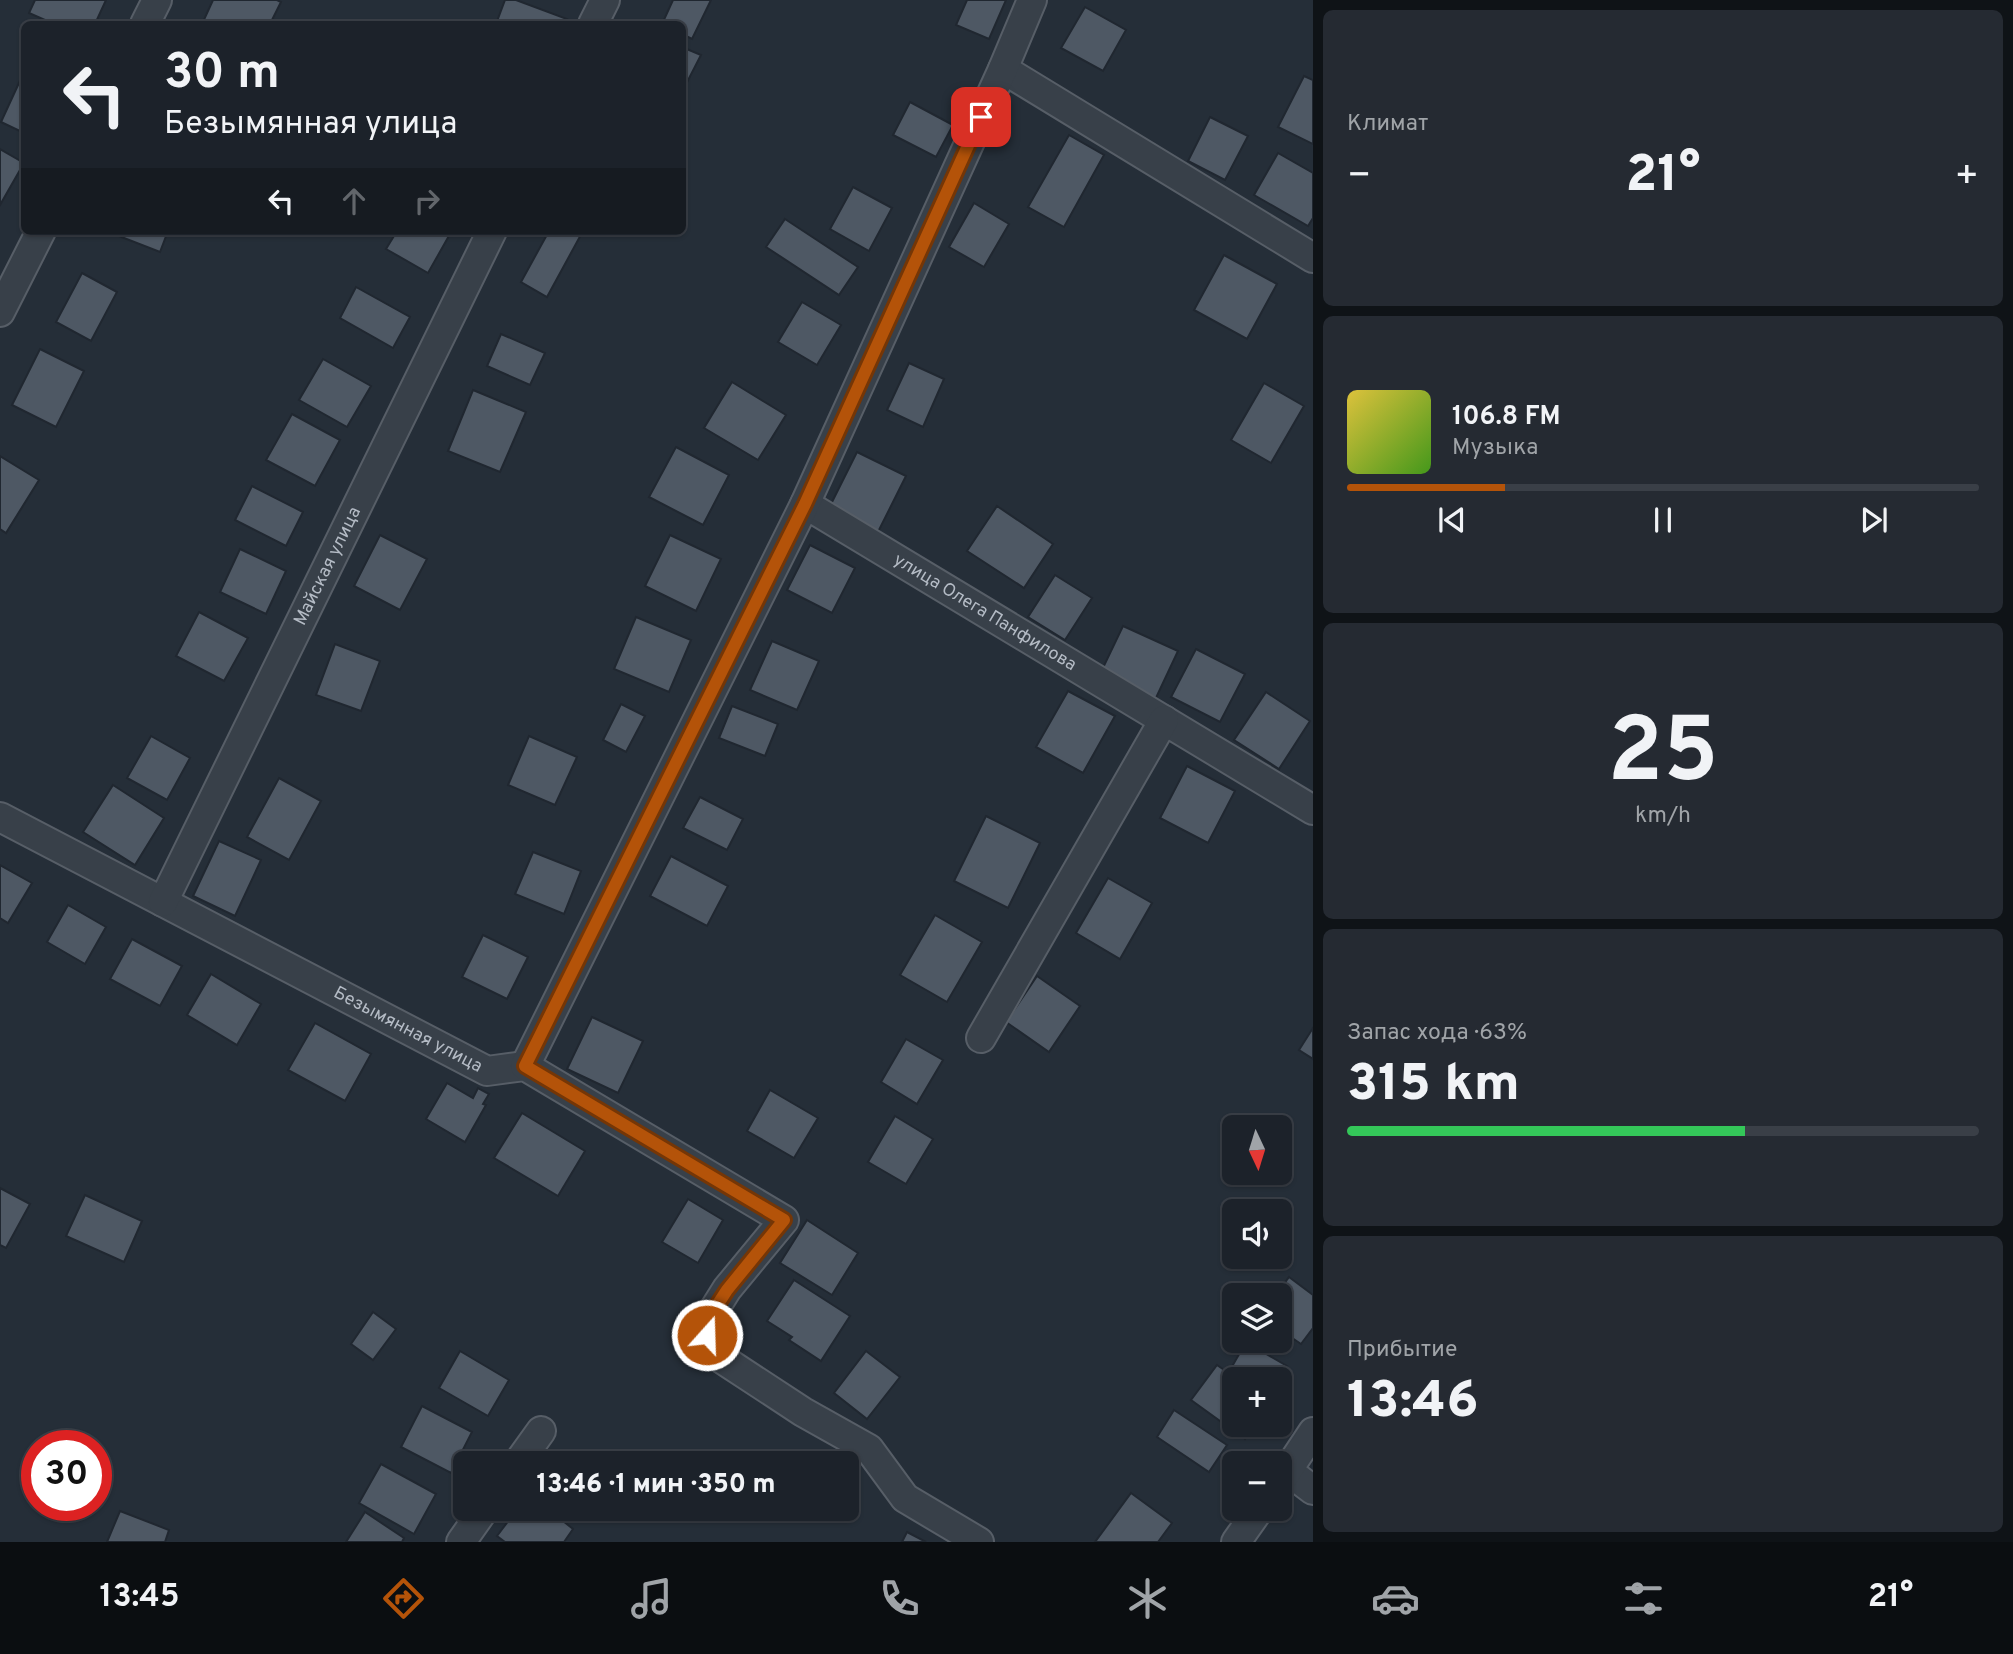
<!DOCTYPE html>
<html lang="ru">
<meta charset="utf-8">
<style>
body{margin:0;font-family:Overpass,sans-serif;background:#252a32;color:#f1f3f6;height:100vh;display:flex;flex-direction:column;font-size:26px;white-space:nowrap}
*{box-sizing:border-box;margin:0}
p{font-size:23px;color:#a0a4a8}
.icon{flex:none;width:38px;height:38px;fill:none;stroke:currentColor;stroke-width:2;stroke-linecap:round;stroke-linejoin:round}
.map{position:relative;flex:1;overflow:hidden}
.details{display:flex;flex-direction:column;gap:10px;padding:10px;background:#0f1317;width:700px}
.details>*{flex:none}
.top-card{position:absolute;left:21px;top:21px;width:665px;height:214px;border-radius:10px;box-shadow:0 2px 5px #0004,0 0 0 2px #3a3f47;background:#1c222a;color:#f1f3f6;overflow:hidden}
.needle{width:46px;rotate:176deg}
.buttons{position:absolute;left:1222px;top:1115px;display:grid;gap:14px}
.buttons a{display:grid;place-items:center;width:70px;height:70px;border-radius:10px;background:#1c222a;box-shadow:0 2px 5px #0004,0 0 0 2px #3a3f47;font-size:35px}
.speed{position:absolute;left:21px;top:1430px;display:flex;gap:14px;font-size:35px;font-weight:700;text-align:center}
.speed>*{display:grid;place-content:center;width:91px;height:91px;border-radius:50%;background:#1c222a;box-shadow:0 2px 5px #0004,0 0 0 2px #3a3f47;line-height:1}
.speed .limit{border:10px solid #d22;background:#fff;color:#111}
.pin{position:absolute;display:grid;place-items:center;width:60px;height:60px;color:#fff;margin:-30px;border-radius:14px;box-shadow:0 4px 10px #0006}
.me{position:absolute;width:77px;margin:-38px;rotate:20deg;stroke-linejoin:round;filter:drop-shadow(0 0 5px #0008)}
.turn{display:flex;align-items:center;gap:24px;height:147px;padding:0 28px;font-size:32px}
.turn .icon{width:91px;height:91px;stroke-width:2.5}
.turn b{display:block;font-size:49px;line-height:60px}
.lanes{display:flex;align-items:center;height:66px;padding:0 28px;background:#0003;justify-content:center;gap:35px;direction:ltr}
.lanes .off{opacity:.35}
.big{font-size:52px;font-weight:800;line-height:1.1}
.details .card{flex:1;display:flex;flex-direction:column;justify-content:center;gap:10px;min-width:0;padding:0 24px;border-radius:10px;background:#252a32}
.details .dial{align-items:center;gap:0}
.dial b{font-size:91px;line-height:1}
.song{display:flex;align-items:center;gap:21px}
.cover{width:84px;height:84px;border-radius:10px;background:linear-gradient(135deg,hsl(50 70% 55%),hsl(100 70% 35%))}
.played{height:7px;border-radius:4px;background:linear-gradient(90deg,#b45309 25%,#3a3f47 25%)}
.keys{display:flex;justify-content:space-around;direction:ltr}
.heat{display:flex;justify-content:space-between;align-items:center;font-size:38px;direction:ltr}
.charge{height:10px;border-radius:5px;background:linear-gradient(90deg,#34c759 63%,#3a3f47 0)}
.trip{position:absolute;left:453px;top:1451px;width:406px;height:70px;border-radius:10px;background:#1c222a;box-shadow:0 2px 5px #0004,0 0 0 2px #3a3f47;font-weight:800;line-height:70px;text-align:center}
.dock{display:flex;height:112px;justify-content:space-around;align-items:center;background:#0b0e11;color:#a0a4a8}
.dock .icon{width:49px;height:49px}
.dock .active{color:#b45309}
.dock b{font-size:32px;color:#f1f3f6}
main{display:flex;flex:1;min-height:0}
.map>svg:first-child{display:block}
.building{fill:#4e5864;stroke:#202730;stroke-width:2}
.lines{fill:none;stroke-linecap:round;stroke-linejoin:round}
.minor-casing{stroke:#575e67;stroke-width:32}
.minor{stroke:#384049;stroke-width:28}
.route-casing{stroke:#753606;stroke-width:18}
.route{stroke:#b45309;stroke-width:12}
.labels{text-anchor:middle;dominant-baseline:central;stroke-width:7;stroke-linejoin:round;paint-order:stroke}
.street-label{font-size:18px;fill:#b4bbc5;stroke:#1e252e}
</style>
<main>
<div class="map">
<svg width="1313" height="1542" viewBox="0 0 1313 1542">
<rect width="100%" height="100%" fill="#252e38"/>
<g class="building">
<path d="M35 0H106L95 24H54L29 13Z"/>
<path d="M213 0H277L281 2 270 24H202Z"/>
<path d="M505 0H516L567 19 565 24H496Z"/>
<path d="M673 0H711L692 39 682 34V24H662Z"/>
<path d="M967 0H1006L989 39 956 25Z"/>
<path d="M1085 7 1126 30 1103 71 1061 48Z"/>
<path d="M682 47 701 55 682 92Z"/>
<path d="M24 72V133L1 122Z"/>
<path d="M1304 76 1313 80V144L1278 127Z"/>
<path d="M910 102 953 125 936 157 893 135Z"/>
<path d="M1210 117 1248 136 1225 180 1188 161Z"/>
<path d="M1069 135 1104 155 1064 227 1028 207Z"/>
<path d="M0 149 24 163 0 205Z"/>
<path d="M1278 153 1313 173V218L1308 226 1254 195Z"/>
<path d="M853 187 892 208 869 251 830 229Z"/>
<path d="M974 203 1009 224 984 267 949 247Z"/>
<path d="M785 219 858 267 839 295 766 247Z"/>
<path d="M106 231H168L160 252Z"/>
<path d="M397 231H445L450 234 428 273 386 249Z"/>
<path d="M549 231H583L547 297 521 282Z"/>
<path d="M1224 255 1277 284 1247 339 1194 310Z"/>
<path d="M82 273 117 292 91 341 56 322Z"/>
<path d="M356 287 410 317 393 348 340 318Z"/>
<path d="M802 302 841 325 817 365 778 342Z"/>
<path d="M501 334 545 353 530 385 487 366Z"/>
<path d="M40 349 84 371 56 427 12 405Z"/>
<path d="M323 359 371 386 347 427 299 400Z"/>
<path d="M909 363 944 379 923 427 887 410Z"/>
<path d="M732 382 786 415 758 460 704 428Z"/>
<path d="M1264 383 1304 406 1271 463 1231 440Z"/>
<path d="M473 390 526 412 500 472 448 451Z"/>
<path d="M292 414 340 440 315 486 266 460Z"/>
<path d="M676 447 729 475 703 525 649 497Z"/>
<path d="M857 452 906 476 878 532 829 508Z"/>
<path d="M0 456 39 480 6 533 0 529Z"/>
<path d="M252 486 303 512 286 546 235 520Z"/>
<path d="M997 506 1053 544 1024 588 967 551Z"/>
<path d="M380 535 427 559 400 610 354 586Z"/>
<path d="M670 535 721 559 696 611 645 586Z"/>
<path d="M810 545 855 568 832 613 787 590Z"/>
<path d="M240 549 286 571 266 614 220 592Z"/>
<path d="M1055 575 1092 598 1065 640 1028 617Z"/>
<path d="M199 612 248 638 224 681 176 656Z"/>
<path d="M636 617 691 640 669 692 614 669Z"/>
<path d="M1123 626 1178 651 1155 700 1100 674Z"/>
<path d="M772 641 819 661 797 710 750 690Z"/>
<path d="M335 644 380 661 361 711 316 695Z"/>
<path d="M1196 649 1245 674 1220 722 1171 697Z"/>
<path d="M1068 691 1115 716 1083 773 1036 747Z"/>
<path d="M1266 692 1310 721 1279 769 1234 740Z"/>
<path d="M621 704 645 716 626 752 603 740Z"/>
<path d="M732 706 778 724 765 756 719 738Z"/>
<path d="M151 736 190 758 167 800 127 778Z"/>
<path d="M529 736 577 757 555 805 508 785Z"/>
<path d="M1187 766 1235 791 1208 843 1160 818Z"/>
<path d="M279 778 321 801 289 860 247 837Z"/>
<path d="M113 785 164 818 135 865 83 832Z"/>
<path d="M700 797 743 819 727 850 683 828Z"/>
<path d="M986 816 1040 843 1008 908 954 881Z"/>
<path d="M219 841 261 860 235 916 193 896Z"/>
<path d="M533 852 581 871 564 914 515 894Z"/>
<path d="M671 856 728 886 707 926 650 896Z"/>
<path d="M0 865 32 883 8 923 0 918Z"/>
<path d="M1108 878 1152 903 1120 959 1076 933Z"/>
<path d="M68 905 106 927 85 964 47 942Z"/>
<path d="M935 915 982 942 947 1002 900 975Z"/>
<path d="M483 935 528 957 507 999 462 977Z"/>
<path d="M132 939 182 966 160 1006 110 979Z"/>
<path d="M211 974 261 1004 237 1045 187 1015Z"/>
<path d="M1037 976 1080 1006 1049 1052 1006 1022Z"/>
<path d="M592 1017 643 1041 618 1093 567 1069Z"/>
<path d="M315 1023 371 1054 345 1101 288 1070Z"/>
<path d="M1313 1028V1059L1299 1050Z"/>
<path d="M906 1039 943 1060 917 1104 881 1082Z"/>
<path d="M447 1083 473 1098 478 1088 489 1094 483 1104 486 1105 465 1142 426 1119Z"/>
<path d="M770 1090 818 1118 794 1158 747 1131Z"/>
<path d="M522 1113 585 1151 558 1196 494 1158Z"/>
<path d="M895 1116 933 1139 906 1184 868 1162Z"/>
<path d="M0 1188 30 1204 6 1248 0 1245Z"/>
<path d="M85 1195 142 1221 124 1262 66 1236Z"/>
<path d="M688 1199 723 1220 698 1263 662 1242Z"/>
<path d="M807 1220 858 1253 832 1295 780 1263Z"/>
<path d="M1289 1277 1313 1295V1328L1301 1344 1279 1329V1295H1276Z"/>
<path d="M794 1280 850 1316 821 1361 789 1340 792 1337 767 1321Z"/>
<path d="M373 1312 396 1329 373 1360 351 1344Z"/>
<path d="M1246 1342 1287 1366 1279 1379H1246L1230 1370Z"/>
<path d="M460 1351 509 1380 488 1416 439 1388Z"/>
<path d="M866 1351 900 1377 867 1419 834 1393Z"/>
<path d="M1217 1365 1237 1379H1234V1424H1255L1245 1439 1191 1400Z"/>
<path d="M422 1406 472 1432 451 1473 401 1447Z"/>
<path d="M1174 1410 1227 1445 1209 1472 1157 1437Z"/>
<path d="M381 1464 436 1494 414 1534 359 1503Z"/>
<path d="M1131 1493 1172 1523 1158 1542H1095Z"/>
<path d="M518 1508H547L573 1529 564 1542H505L497 1536Z"/>
<path d="M120 1511 169 1530 165 1542H107Z"/>
<path d="M365 1512 404 1538 402 1542H346Z"/>
<path d="M907 1532 926 1542H902Z"/>
</g>
<g class="lines">
<g class="minor-casing">
<g id="minor">
<path d="M145 24 157 0"/>
<path d="M593 24 605 0"/>
<path d="M1003 69 1313 258"/>
<path d="M0 312 41 231"/>
<path id="s1" d="M805 504 1313 810"/>
<path id="s2" d="M0 817 487 1071 525 1066 784 1220 727 1289 707 1321V1349L803 1412 869 1449 905 1498 979 1542"/>
<path id="s3" d="M163 902 492 231"/>
<path d="M981 1038 1164 720"/>
<path d="M525 1066 805 504 1003 69 1032 0"/>
<path d="M518 1463 541 1431"/>
<path d="M1288 1471 1313 1490"/>
<path d="M1279 1483 1313 1432"/>
<path d="M461 1542 485 1508"/>
<path d="M1236 1542 1260 1508"/>
</g>
</g>
<use href="#minor" class="minor"/>
</g>
<g class="lines">
<g class="route-casing">
<path id="route" d="M707 1335V1321L727 1290 784 1220 525 1066 805 504 981 117"/>
</g>
<use href="#route" class="route"/>
</g>
<g class="labels">
<g class="street-label">
<text stroke="none"><textPath href="#s3" startOffset="374">Майская улица</textPath></text>
<text stroke="none"><textPath href="#s1" startOffset="210">улица Олега Панфилова</textPath></text>
<text stroke="none"><textPath href="#s2" startOffset="460">Безымянная улица</textPath></text>
</g>
</g>
</svg>
<div class="buttons">
<a><svg class="needle" viewBox="-14 -14 28 28"><path d="M0-13l5 13h-10z" fill="#e53935"/><path d="M0 13l5-13h-10z" fill="#a0a4a8"/></svg></a>
<a><svg class="icon" aria-label="sound" viewBox="0 0 24 24"><path d="M4 9h4l5-4v14l-5-4H4zM17 9q2 3 0 6"/></svg></a>
<a><svg class="icon" aria-label="layers" viewBox="0 0 24 24"><path d="M12 4l9 5-9 5-9-5zM3 14l9 5 9-5"/></svg></a>
<a>+</a>
<a>−</a>
</div>
<div class="speed"><div class="limit">30</div></div>
<div class="pin" style="left:981px;top:117px;background:#d93025"><svg class="icon" aria-label="arrive" viewBox="0 0 24 24"><path d="M6 21V4h12l-3 4 3 4H6"/></svg></div>
<svg class="me" style="left:707px;top:1335px" viewBox="-20 -20 40 40"><circle r="17" fill="#b45309" stroke="#fff" stroke-width="3"/><path d="M0-11L8 9 0 5-8 9z" fill="#fff"/></svg>
<div class="trip">13:46 · 1 мин · 350 m</div>
<div class="top-card">
<div class="turn"><svg class="icon" aria-label="left" viewBox="0 0 24 24"><path d="M17 20v-9H6M10 6l-5 5 5 5"/></svg><div><b>30 m</b>Безымянная улица</div></div>
<div class="lanes"><svg class="icon" aria-label="left" viewBox="0 0 24 24"><path d="M17 20v-9H6M10 6l-5 5 5 5"/></svg><svg class="icon off" aria-label="ahead" viewBox="0 0 24 24"><path d="M12 20V5M6 11l6-6 6 6"/></svg><svg class="icon off" aria-label="right" viewBox="0 0 24 24"><path d="M7 20v-9h11M14 6l5 5-5 5"/></svg></div>
</div>
</div>
<section class="details">
<div class="card"><p>Климат</p>
<div class="heat"><a>−</a><b class="big">21°</b><a>+</a></div>
</div>
<div class="card">
<div class="song"><i class="cover"></i><div><b>106.8 FM</b><p>Музыка</p></div></div>
<div class="played"></div>
<div class="keys"><svg class="icon" aria-label="previous" viewBox="0 0 24 24"><path d="M18 5L8 12l10 7zM5 5v14"/></svg><svg class="icon" aria-label="pause" viewBox="0 0 24 24"><path d="M8 5v14M16 5v14"/></svg><svg class="icon" aria-label="next" viewBox="0 0 24 24"><path d="M6 5l10 7-10 7zM19 5v14"/></svg></div>
</div>
<div class="card dial"><b>25</b><p>km/h</p></div>
<div class="card"><p>Запас хода · 63%</p><b class="big">315 km</b><div class="charge"></div></div>
<div class="card"><p>Прибытие</p><b class="big">13:46</b></div>
</section>
</main>
<nav class="dock">
<b>13:45</b>
<svg class="icon active" aria-label="directions" viewBox="0 0 24 24"><path d="M12 3l9 9-9 9-9-9zM9 14v-3h6M13 9l2 2-2 2"/></svg>
<svg class="icon" aria-label="music" viewBox="0 0 24 24"><path d="M9 18V5l10-2v13"/><circle cx="6" cy="18" r="3"/><circle cx="16" cy="16" r="3"/></svg>
<svg class="icon" aria-label="phone" viewBox="0 0 24 24"><path d="M5 4h4l2 5-3 2q2 4 5 5l2-3 5 2v4C11 20 4 13 5 4z"/></svg>
<svg class="icon" aria-label="climate" viewBox="0 0 24 24"><path d="M12 3v18M4 7l16 10M4 17L20 7"/></svg>
<svg class="icon" aria-label="car" viewBox="0 0 24 24"><path d="M5 17H2v-5l4-1 3-4h7l3 4 3 1v5h-3M9 17h6M6 11h13"/><circle cx="7" cy="17" r="2"/><circle cx="17" cy="17" r="2"/></svg>
<svg class="icon" aria-label="filters" viewBox="0 0 24 24"><path d="M4 7h16M4 17h16"/><circle cx="9" cy="7" r="2"/><circle cx="15" cy="17" r="2"/></svg>
<b>21°</b>
</nav>
